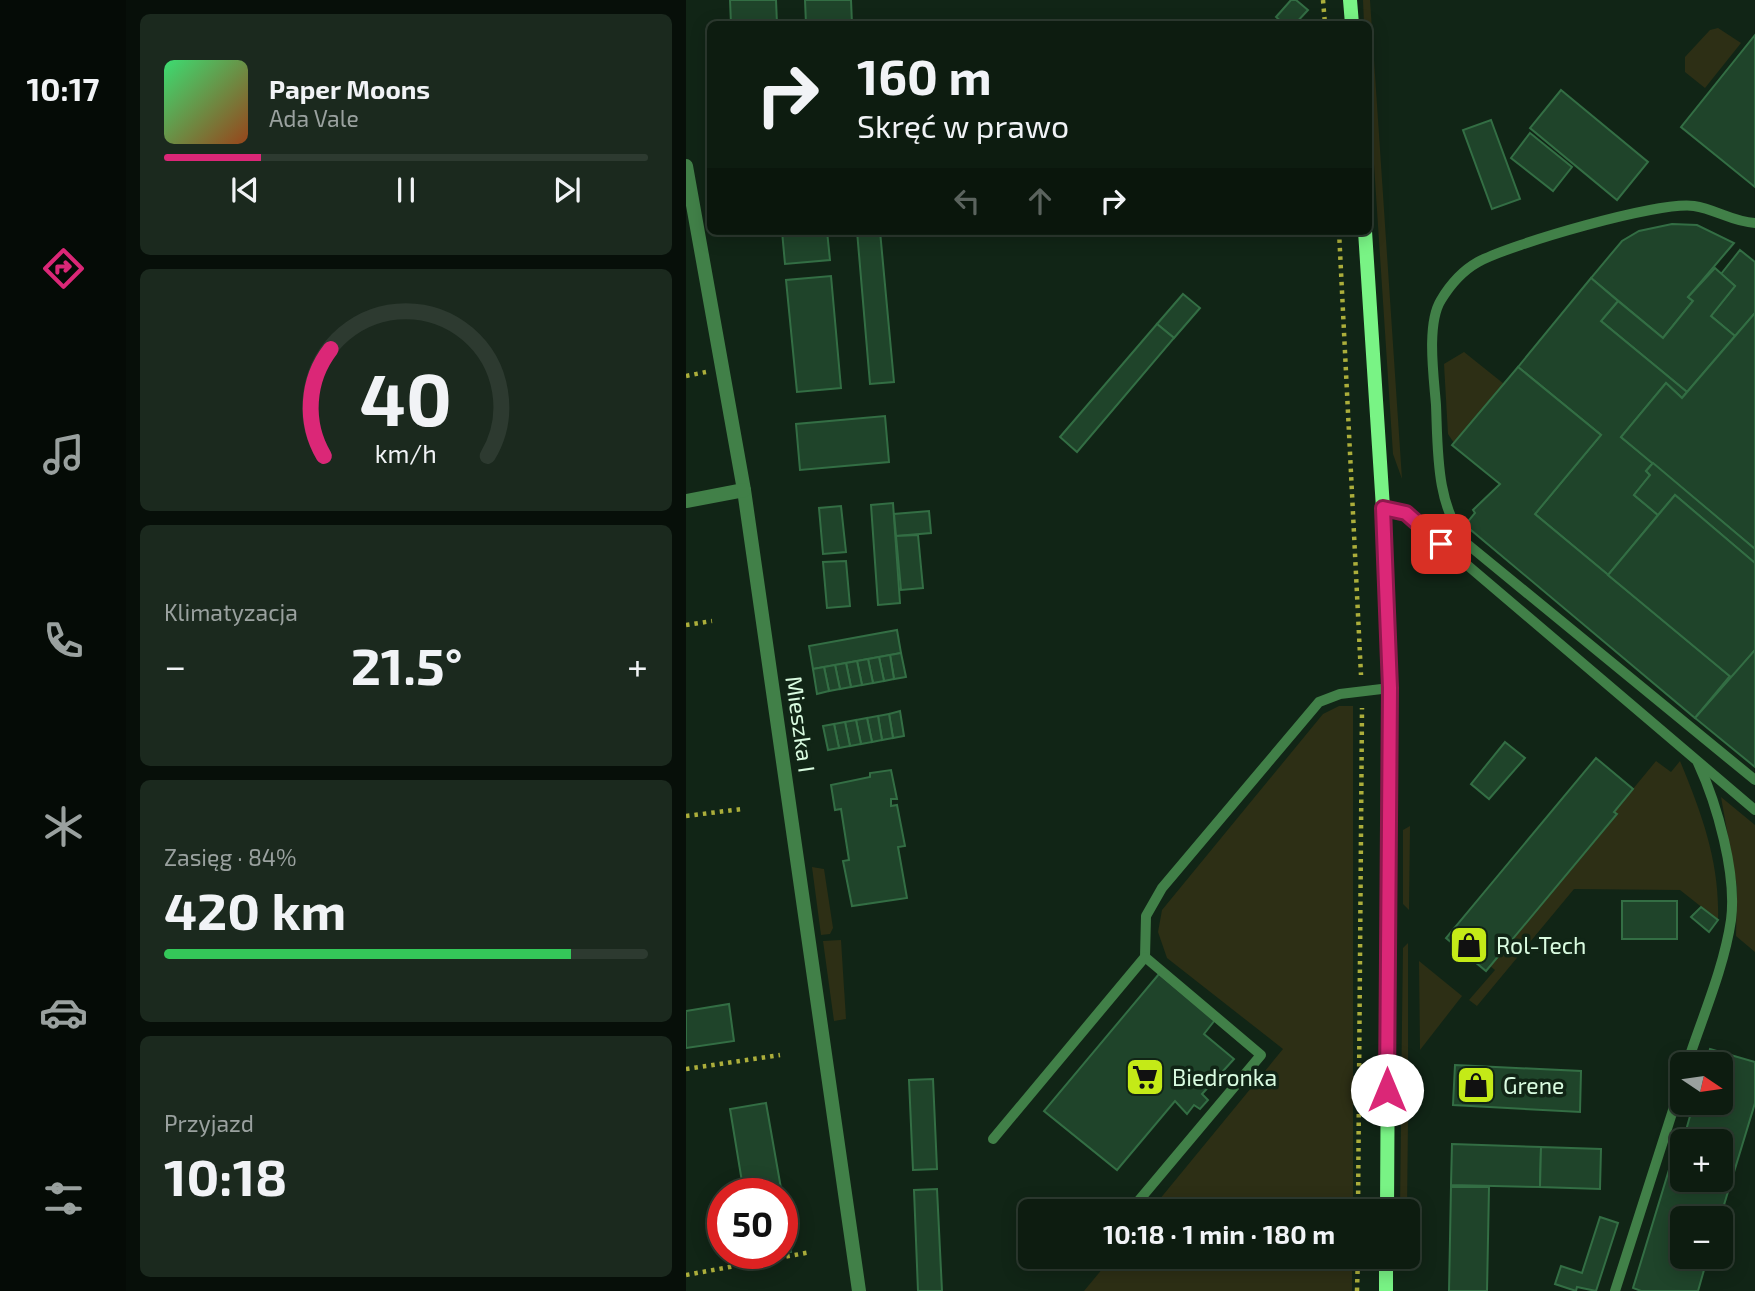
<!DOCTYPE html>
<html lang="pl">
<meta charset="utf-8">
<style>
body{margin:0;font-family:"Exo 2",sans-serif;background:#1b291e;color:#f1f3f6;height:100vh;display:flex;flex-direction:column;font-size:26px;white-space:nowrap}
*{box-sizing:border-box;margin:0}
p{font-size:23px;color:#9aa19f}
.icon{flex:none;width:38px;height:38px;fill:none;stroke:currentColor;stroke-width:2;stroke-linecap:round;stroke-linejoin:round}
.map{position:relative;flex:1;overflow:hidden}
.panel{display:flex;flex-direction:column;gap:14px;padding:14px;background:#070f09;width:560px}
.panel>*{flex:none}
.banner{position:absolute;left:21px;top:21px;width:665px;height:214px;border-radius:10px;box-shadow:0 4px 18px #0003,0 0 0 2px #2d3a30;background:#0d1c10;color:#f1f3f6;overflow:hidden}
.needle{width:46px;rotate:103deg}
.buttons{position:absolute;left:984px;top:1052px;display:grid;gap:14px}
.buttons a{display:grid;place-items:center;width:63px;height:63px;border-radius:10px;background:#0d1c10;box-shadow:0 4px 18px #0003,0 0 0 2px #2d3a30;font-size:35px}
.speed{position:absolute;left:21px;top:1178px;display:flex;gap:14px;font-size:35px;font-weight:700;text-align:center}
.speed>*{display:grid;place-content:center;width:91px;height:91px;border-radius:50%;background:#0d1c10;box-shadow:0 4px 18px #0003,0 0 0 2px #2d3a30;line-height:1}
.speed .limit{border:10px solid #d22;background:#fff;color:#111}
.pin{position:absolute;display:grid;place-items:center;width:60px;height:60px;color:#fff;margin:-30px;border-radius:14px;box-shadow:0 4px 10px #0006}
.me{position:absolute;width:77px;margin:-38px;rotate:0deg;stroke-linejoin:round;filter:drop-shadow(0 0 5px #0008)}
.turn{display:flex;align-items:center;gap:24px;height:147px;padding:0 35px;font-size:32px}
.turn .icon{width:91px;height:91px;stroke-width:2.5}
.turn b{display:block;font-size:49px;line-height:60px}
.lanes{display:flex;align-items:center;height:66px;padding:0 35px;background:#0003;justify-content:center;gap:35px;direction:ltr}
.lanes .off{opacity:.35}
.big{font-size:52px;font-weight:700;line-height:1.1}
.panel .widget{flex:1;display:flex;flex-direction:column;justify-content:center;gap:10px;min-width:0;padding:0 24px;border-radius:10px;background:#1b291e}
.panel .dial{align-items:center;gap:0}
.dial svg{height:182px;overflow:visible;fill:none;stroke:#2d3a30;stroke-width:7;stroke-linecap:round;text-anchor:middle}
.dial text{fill:#f1f3f6;stroke:none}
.song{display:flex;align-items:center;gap:21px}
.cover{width:84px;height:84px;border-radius:10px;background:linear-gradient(135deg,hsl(140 70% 55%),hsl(20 70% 35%))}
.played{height:7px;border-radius:4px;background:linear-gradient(90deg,#db2777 20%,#2d3a30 20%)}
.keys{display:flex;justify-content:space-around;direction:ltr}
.heat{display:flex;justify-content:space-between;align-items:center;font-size:38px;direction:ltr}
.charge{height:10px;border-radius:5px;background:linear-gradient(90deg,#34c759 84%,#2d3a30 0)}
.trip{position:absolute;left:332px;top:1199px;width:402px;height:70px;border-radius:10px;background:#0d1c10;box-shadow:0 4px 18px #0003,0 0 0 2px #2d3a30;font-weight:700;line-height:70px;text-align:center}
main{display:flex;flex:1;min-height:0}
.menu{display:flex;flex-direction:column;width:126px;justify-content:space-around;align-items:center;background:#050b06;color:#9aa19f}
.menu .icon{width:49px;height:49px}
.menu .active{color:#db2777}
.menu b{font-size:32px;color:#f1f3f6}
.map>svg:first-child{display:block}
.green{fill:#2d2f15}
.building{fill:#1f442a;stroke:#336e44;stroke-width:2}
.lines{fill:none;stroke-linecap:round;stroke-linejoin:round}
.path{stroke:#acae3b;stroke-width:4.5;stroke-dasharray:3.5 5;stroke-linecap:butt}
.lane{stroke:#418048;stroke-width:10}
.street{stroke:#418048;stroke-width:14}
.secondary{stroke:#79f385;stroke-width:14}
.route-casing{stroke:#8e194d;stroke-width:18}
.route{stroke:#db2777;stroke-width:12}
.labels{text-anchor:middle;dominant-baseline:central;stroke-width:7;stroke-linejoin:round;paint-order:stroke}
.street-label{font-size:23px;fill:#d9fbe0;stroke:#112516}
.poi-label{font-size:23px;fill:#d9fbe0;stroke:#112516;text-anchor:start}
</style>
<main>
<nav class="menu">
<b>10:17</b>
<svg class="icon active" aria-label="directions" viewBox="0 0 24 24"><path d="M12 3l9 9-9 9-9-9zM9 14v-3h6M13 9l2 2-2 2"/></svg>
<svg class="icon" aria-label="music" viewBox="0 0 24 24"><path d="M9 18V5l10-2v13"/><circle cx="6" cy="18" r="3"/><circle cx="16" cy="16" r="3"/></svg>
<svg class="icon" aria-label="phone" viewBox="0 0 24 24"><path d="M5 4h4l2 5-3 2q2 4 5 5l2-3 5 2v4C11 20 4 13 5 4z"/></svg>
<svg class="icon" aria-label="climate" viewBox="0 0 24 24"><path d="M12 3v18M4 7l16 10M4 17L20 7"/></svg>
<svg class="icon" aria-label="car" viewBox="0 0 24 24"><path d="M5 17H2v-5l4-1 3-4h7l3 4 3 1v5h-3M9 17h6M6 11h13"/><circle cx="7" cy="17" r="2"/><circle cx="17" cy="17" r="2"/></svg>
<svg class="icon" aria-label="filters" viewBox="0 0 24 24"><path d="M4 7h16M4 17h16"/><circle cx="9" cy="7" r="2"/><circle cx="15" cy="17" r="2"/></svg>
</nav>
<section class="panel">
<div class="widget">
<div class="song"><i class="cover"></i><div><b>Paper Moons</b><p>Ada Vale</p></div></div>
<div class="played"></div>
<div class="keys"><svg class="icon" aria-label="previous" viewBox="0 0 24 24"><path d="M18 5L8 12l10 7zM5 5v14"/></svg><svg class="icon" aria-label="pause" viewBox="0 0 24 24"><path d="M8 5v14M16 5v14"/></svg><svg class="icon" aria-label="next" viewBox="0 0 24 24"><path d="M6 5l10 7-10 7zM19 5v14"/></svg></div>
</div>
<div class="widget dial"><svg viewBox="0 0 100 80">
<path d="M14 69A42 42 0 1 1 86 69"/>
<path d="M14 69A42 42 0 0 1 17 22" stroke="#db2777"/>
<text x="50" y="56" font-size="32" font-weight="700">40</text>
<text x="50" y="72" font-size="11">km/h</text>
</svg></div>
<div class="widget"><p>Klimatyzacja</p>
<div class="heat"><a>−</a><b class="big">21.5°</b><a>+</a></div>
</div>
<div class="widget"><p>Zasięg · 84%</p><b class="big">420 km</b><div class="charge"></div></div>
<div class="widget"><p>Przyjazd</p><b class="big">10:18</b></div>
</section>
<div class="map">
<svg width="1069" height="1291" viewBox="0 0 1069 1291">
<rect width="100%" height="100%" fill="#112516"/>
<g class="green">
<path d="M677 0H684L716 479 707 454 683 88 682 24H678Z"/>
<path d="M1032 28 1055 43 1019 88 999 72V57L1024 30Z"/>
<path d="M778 352 818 384 768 443 762 434 758 364Z"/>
<path d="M653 706H667V1210L464 1211 597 1049 481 958 472 932 476 910 637 714Z"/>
<path d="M970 761 985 772 994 761C1016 814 1034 863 1032 920L994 890 888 889 791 1006 783 1000 809 970 804 966 930 814 928 812Z"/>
<path d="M1035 797 1069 825V952L1050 936 1051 887Z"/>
<path d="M724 826 723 910 717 904V830Z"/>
<path d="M126 867 138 869 147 928 144 934 135 935Z"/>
<path d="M155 940 160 1019 148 1021 137 941Z"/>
<path d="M722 943V1100L715 1098 717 948Z"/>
<path d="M733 961 776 996 734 1050Z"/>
<path d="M722 1120 721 1211H714L715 1124Z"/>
<path d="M427 1256 666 1257V1291H398Z"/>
</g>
<g class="building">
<path d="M44 0H90L91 24H45Z"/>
<path d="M119 0H165L166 24H120Z"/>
<path d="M605 0H610L622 10 609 24H598L590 17Z"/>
<path d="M1069 35V187L995 127Z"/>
<path d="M875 90 962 162 931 200 844 128Z"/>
<path d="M805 120 834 199 806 209 777 130Z"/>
<path d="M844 133 886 167 867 191 825 158Z"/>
<path d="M986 224 1011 225 1048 243 1002 297 1007 301 977 338 905 278 936 241 953 231Z"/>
<path d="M96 231H141L144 260 99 264Z"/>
<path d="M171 231H194L208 382 184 384Z"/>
<path d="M1054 250 1069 262V313L1049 336 1025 316 1049 286 1035 274Z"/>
<path d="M1029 268 1049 286 1025 316 1049 336 1001 392 915 321 932 301 977 338 1007 301 1002 297Z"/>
<path d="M145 276 155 388 111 392 100 280Z"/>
<path d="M905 278 932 301 915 321 1001 392 996 398 980 383 935 437 967 463 960 471 964 475 948 495 972 515 922 575 849 514 915 435 832 367Z"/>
<path d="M497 294 514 308 488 338 471 324Z"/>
<path d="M1069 313V549L935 437 980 383 996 398Z"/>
<path d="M471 324 488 338 391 452 374 437Z"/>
<path d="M832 367 915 435 849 514 1044 676 1009 718 779 525 789 513 787 510 814 484 766 445Z"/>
<path d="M199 416 203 462 114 470 110 424Z"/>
<path d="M967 463 1069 549V563L989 495 972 515 948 495 964 475 960 471Z"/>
<path d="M989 495 1069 563V650L1046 678 922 575Z"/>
<path d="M207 503 214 603 192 605 185 505Z"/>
<path d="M155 506 160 552 137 554 133 508Z"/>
<path d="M243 511 245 533 210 536 208 514Z"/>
<path d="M232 535 237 588 215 590 210 536Z"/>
<path d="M160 561 164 606 141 608 137 562Z"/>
<path d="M211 630 215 653 127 669 123 646Z"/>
<path d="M1069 650V767L1009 718Z"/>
<path d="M215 653 220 677 208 679 204 655Z"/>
<path d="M204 655 208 679 198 681 193 657Z"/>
<path d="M193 657 198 681 187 683 182 659Z"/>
<path d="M182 659 187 683 176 685 171 661Z"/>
<path d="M171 661 176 685 165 687 160 663Z"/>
<path d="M160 663 165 687 154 689 149 665Z"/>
<path d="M149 665 154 689 143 691 138 667Z"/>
<path d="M138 667 143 691 131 694 127 669Z"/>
<path d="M214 711 218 736 207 738 203 714Z"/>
<path d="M203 714 207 738 196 740 192 716Z"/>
<path d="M192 716 196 740 186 742 181 718Z"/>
<path d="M181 718 186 742 175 744 170 720Z"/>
<path d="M170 720 175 744 164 746 159 722Z"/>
<path d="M159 722 164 746 153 748 148 724Z"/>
<path d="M148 724 153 748 142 750 137 726Z"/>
<path d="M819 742 839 758 803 799 785 784Z"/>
<path d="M910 758 947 789 928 812 931 814 800 971 760 938Z"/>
<path d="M205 770 211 799H205V806L211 805 219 846 212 847 221 898 166 906 157 861 163 860 155 809 149 810 145 785 184 777V773Z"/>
<rect x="936" y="901" width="55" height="38"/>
<path d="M1015 907 1032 920 1023 932 1005 917Z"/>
<path d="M473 974 529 1020 518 1034 548 1059 516 1094 522 1100 514 1109 508 1105 501 1114 489 1101 431 1170 358 1111Z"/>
<path d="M43 1004 48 1041 0 1048V1011Z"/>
<path d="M1024 1049 1069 1062V1103L1034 1218H996V1256H1022L1012 1291H955L947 1288 986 1160 991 1161 996 1145V1180H1034V1141H997L1008 1102H1034V1064H1020Z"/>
<path d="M769 1065 895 1071 894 1112 767 1105Z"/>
<path d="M247 1079 251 1169 227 1170 223 1080Z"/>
<path d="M80 1103 96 1194H58L44 1109Z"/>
<path d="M766 1144 855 1147 854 1187 765 1185Z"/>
<path d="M855 1147 915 1149 914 1189 854 1187Z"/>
<path d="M765 1187H803L801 1291H763Z"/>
<path d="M251 1189 256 1291H232L228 1190Z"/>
<path d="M96 1198 105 1252 69 1258 68 1253H96Z"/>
<path d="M914 1217 932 1223 910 1291 891 1287 890 1291 869 1284 875 1266 896 1273Z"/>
</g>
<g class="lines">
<g class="path">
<path d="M637 0 639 24"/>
<path d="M653 231 675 675"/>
<path d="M0 376 20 372"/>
<path d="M0 625 26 621"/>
<path d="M0 816 56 809"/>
<path d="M0 1069 94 1055"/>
<path d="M672 1211 676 708"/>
<path d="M0 1275 125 1252"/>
<path d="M671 1291 672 1256"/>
</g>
<g class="lane">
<path d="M1069 223C1047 222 1029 209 1008 206 973 201 825 244 792 262 776 271 764 285 755 300 740 324 748 378 750 405 752 453 750 504 780 543L1069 780"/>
<path d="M697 508 720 513 1069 810"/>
<path d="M1001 1064C1016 1018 1038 968 1045 920 1051 874 1031 804 1012 763"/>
<path d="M307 1139 459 957 460 916 476 888 633 702 654 694 704 688"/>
<path d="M444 1211 575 1055 459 957"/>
<path d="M929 1291 996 1082"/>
</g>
<g class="street">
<path d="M0 166 58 490 173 1291"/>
<path d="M0 501 58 490"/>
</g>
<g class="secondary">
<path d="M664 0 666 24"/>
<path d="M679 231 697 508 704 688 701 1211"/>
<path d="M700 1291V1256"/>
</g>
</g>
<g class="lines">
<g class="route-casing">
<path id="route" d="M701 1090 704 688 697 508 720 513 755 544"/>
</g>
<use href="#route" class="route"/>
</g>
<defs>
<g id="shop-square" transform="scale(2.0125)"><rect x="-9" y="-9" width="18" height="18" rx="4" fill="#c4ea17" stroke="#112516"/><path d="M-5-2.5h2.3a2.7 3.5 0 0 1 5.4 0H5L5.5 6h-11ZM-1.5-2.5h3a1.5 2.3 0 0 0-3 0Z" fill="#111"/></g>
<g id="supermarket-square" transform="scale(2.0125)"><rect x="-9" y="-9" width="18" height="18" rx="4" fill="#c4ea17" stroke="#112516"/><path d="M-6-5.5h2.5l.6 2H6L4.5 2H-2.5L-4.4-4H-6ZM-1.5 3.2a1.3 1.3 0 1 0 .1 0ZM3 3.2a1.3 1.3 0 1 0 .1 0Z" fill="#111"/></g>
</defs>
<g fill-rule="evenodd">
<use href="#shop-square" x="783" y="945"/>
<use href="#supermarket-square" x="459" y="1077"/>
<use href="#shop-square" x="790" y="1085"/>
</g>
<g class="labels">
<g class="street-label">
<text transform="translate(115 724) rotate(82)">Mieszka I</text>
</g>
<g class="poi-label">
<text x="810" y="945">Rol-Tech</text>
<text x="486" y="1077">Biedronka</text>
<text x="817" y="1085">Grene</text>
</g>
</g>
</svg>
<div class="buttons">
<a><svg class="needle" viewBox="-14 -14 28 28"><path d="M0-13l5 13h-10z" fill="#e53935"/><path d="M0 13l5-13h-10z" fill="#9aa19f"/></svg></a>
<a>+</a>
<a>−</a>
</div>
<div class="speed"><div class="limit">50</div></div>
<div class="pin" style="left:755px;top:544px;background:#d93025"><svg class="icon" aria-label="arrive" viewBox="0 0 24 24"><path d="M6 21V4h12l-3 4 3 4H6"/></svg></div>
<svg class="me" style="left:701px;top:1090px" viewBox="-20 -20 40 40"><circle r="19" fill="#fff"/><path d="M0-13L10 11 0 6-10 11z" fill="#db2777"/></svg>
<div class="trip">10:18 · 1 min · 180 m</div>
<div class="banner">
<div class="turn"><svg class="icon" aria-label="right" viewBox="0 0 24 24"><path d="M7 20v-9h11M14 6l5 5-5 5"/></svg><div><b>160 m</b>Skręć w prawo</div></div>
<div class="lanes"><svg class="icon off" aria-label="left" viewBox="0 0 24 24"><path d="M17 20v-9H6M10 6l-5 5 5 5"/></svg><svg class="icon off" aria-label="ahead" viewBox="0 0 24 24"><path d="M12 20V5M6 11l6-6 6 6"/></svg><svg class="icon" aria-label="right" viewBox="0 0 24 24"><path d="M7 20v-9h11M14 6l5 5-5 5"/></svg></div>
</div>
</div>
</main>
